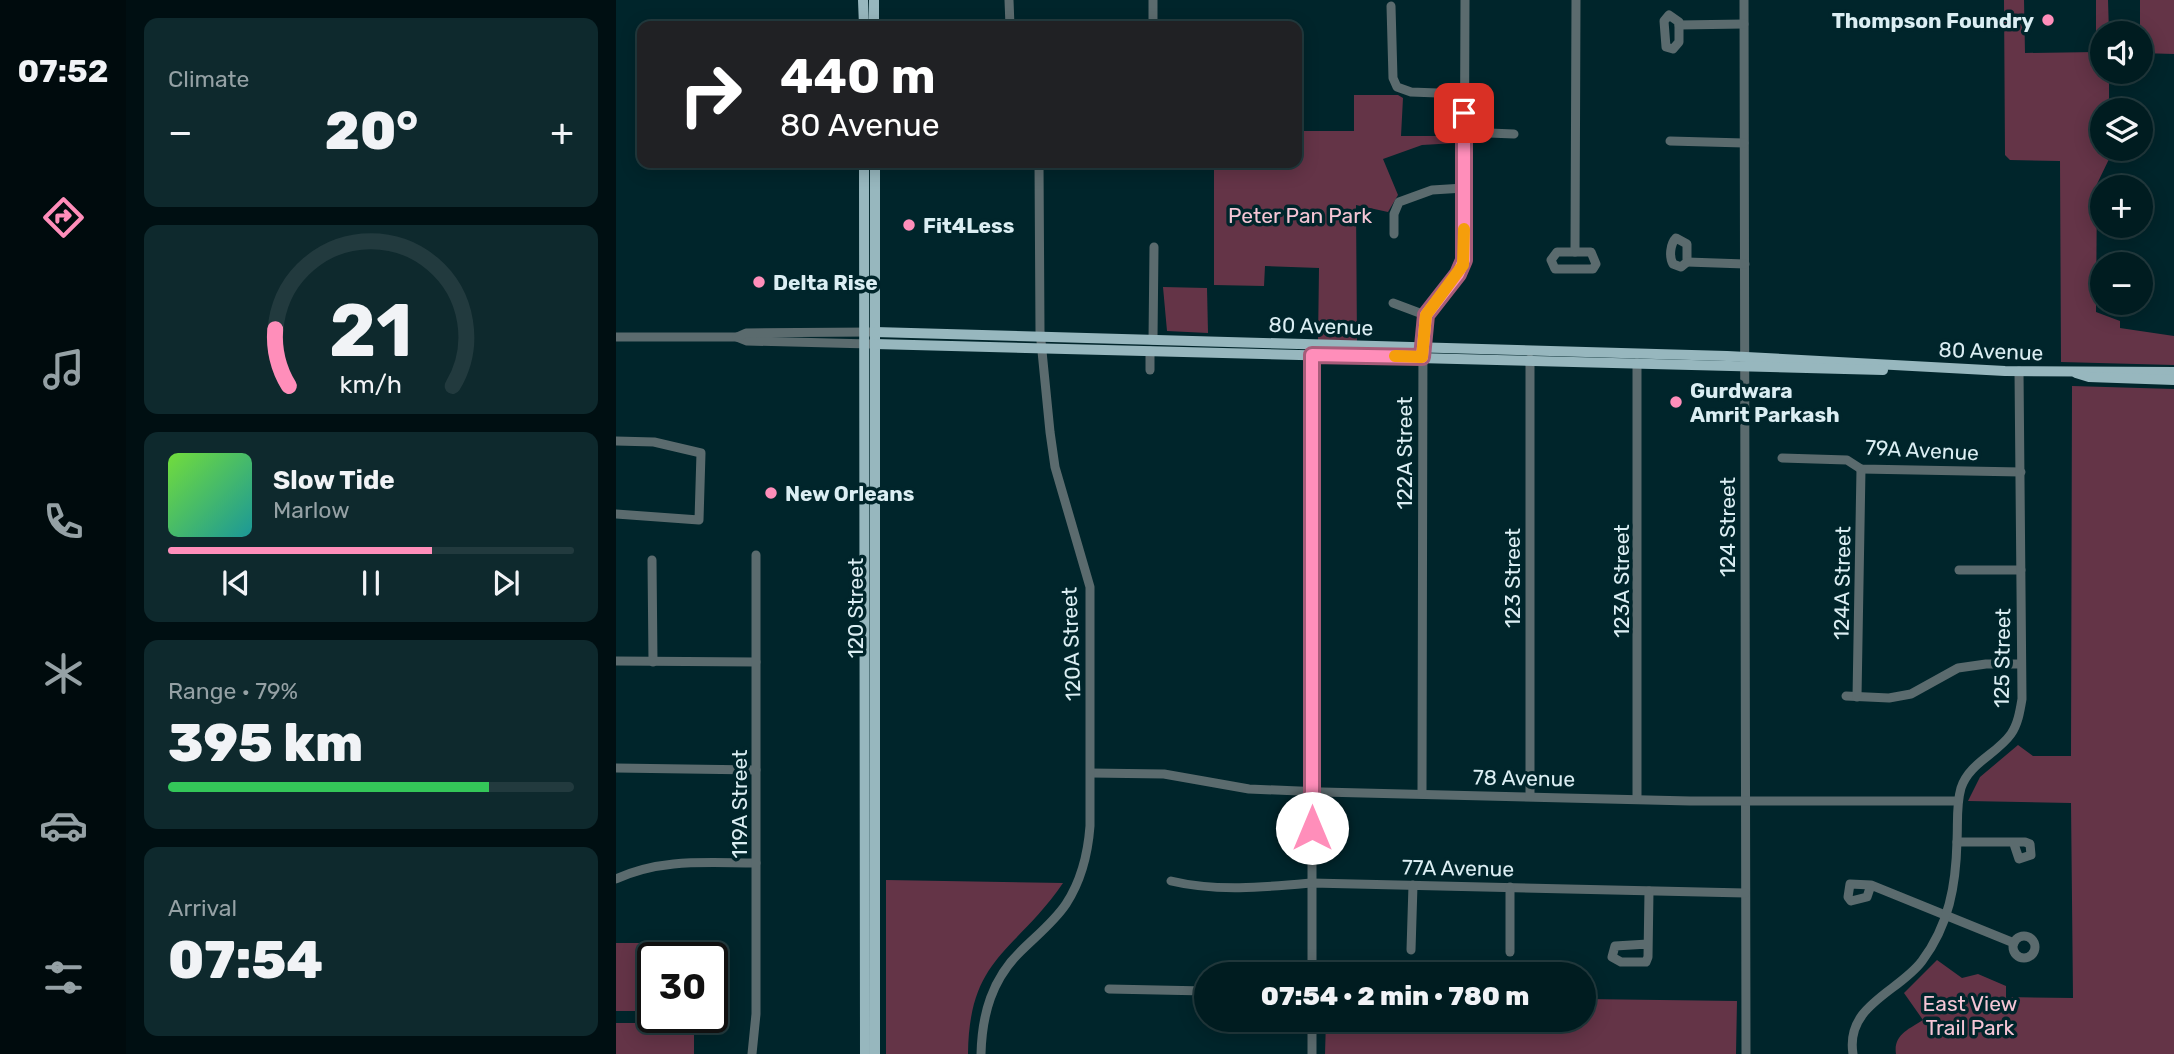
<!DOCTYPE html>
<meta charset="utf-8">
<style>
body{margin:0;font-family:Rubik,sans-serif;background:#0e292d;color:#f1f3f6;height:100vh;display:flex;flex-direction:column;font-size:26px;white-space:nowrap}
*{box-sizing:border-box;margin:0}
p{font-size:23px;color:#95a1a5}
.icon{flex:none;width:38px;height:38px;fill:none;stroke:currentColor;stroke-width:2;stroke-linecap:round;stroke-linejoin:round}
.map{position:relative;flex:1;overflow:hidden}
.drawer{display:flex;flex-direction:column;gap:18px;padding:18px;background:#000f12;width:490px}
.drawer>*{flex:none}
.top-card{position:absolute;left:21px;top:21px;width:665px;height:147px;border-radius:14px;box-shadow:0 4px 18px #0003,0 0 0 2px #223a3e;background:#202124;color:#fff;overflow:hidden}
.tools{position:absolute;left:1474px;top:21px;display:grid;gap:14px}
.tools a{display:grid;place-items:center;width:63px;height:63px;border-radius:50%;background:#001c20;box-shadow:0 4px 18px #0003,0 0 0 2px #223a3e;font-size:35px}
.speed{position:absolute;left:21px;top:942px;display:flex;gap:14px;font-size:35px;font-weight:700;text-align:center}
.speed>*{display:grid;place-content:center;width:91px;height:91px;border-radius:50%;background:#001c20;box-shadow:0 4px 18px #0003,0 0 0 2px #223a3e;line-height:1}
.speed .limit{border:4px solid #111;border-radius:10px;background:#fff;color:#111}
.pin{position:absolute;display:grid;place-items:center;width:60px;height:60px;color:#fff;margin:-30px;border-radius:14px;box-shadow:0 4px 10px #0006}
.me{position:absolute;width:77px;margin:-38px;rotate:0deg;stroke-linejoin:round;filter:drop-shadow(0 0 5px #0008)}
.turn{display:flex;align-items:center;gap:24px;height:147px;padding:0 28px;font-size:32px}
.turn .icon{width:91px;height:91px;stroke-width:2.5}
.turn b{display:block;font-size:49px;line-height:60px}
.big{font-size:52px;font-weight:800;line-height:1.1}
.drawer .widget{flex:1;display:flex;flex-direction:column;justify-content:center;gap:10px;min-width:0;padding:0 24px;border-radius:14px;background:#0e292d}
.drawer .dial{align-items:center;gap:0}
.dial svg{height:182px;overflow:visible;fill:none;stroke:#223a3e;stroke-width:7;stroke-linecap:round;text-anchor:middle}
.dial text{fill:#f1f3f6;stroke:none}
.song{display:flex;align-items:center;gap:21px}
.cover{width:84px;height:84px;border-radius:10px;background:linear-gradient(135deg,hsl(100 70% 55%),hsl(180 70% 35%))}
.played{height:7px;border-radius:4px;background:linear-gradient(90deg,#ff8eba 65%,#223a3e 65%)}
.keys{display:flex;justify-content:space-around;direction:ltr}
.heat{display:flex;justify-content:space-between;align-items:center;font-size:38px;direction:ltr}
.charge{height:10px;border-radius:5px;background:linear-gradient(90deg,#34c759 79%,#223a3e 0)}
.trip{position:absolute;left:578px;top:962px;width:402px;height:70px;border-radius:35px;background:#001c20;box-shadow:0 4px 18px #0003,0 0 0 2px #223a3e;font-weight:800;line-height:70px;text-align:center}
main{display:flex;flex:1;min-height:0}
.dock{display:flex;flex-direction:column;width:126px;justify-content:space-around;align-items:center;background:#000b0d;color:#95a1a5}
.dock .icon{width:49px;height:49px}
.dock .selected{color:#ff8eba}
.dock b{font-size:32px;color:#f1f3f6}
.map>svg:first-child{display:block}
.green{fill:#643447}
.lines{fill:none;stroke-linecap:round;stroke-linejoin:round}
.minor{stroke:#5b6b6e;stroke-width:9}
.major{stroke:#97b7be;stroke-width:10}
.route-casing{stroke:#a65c79;stroke-width:18}
.route{stroke:#ff8eba;stroke-width:12}
.slow{stroke:#f59e0b;stroke-width:12}
.poi-dot{fill:#ff8eba;stroke:#00252b;stroke-width:2.5}
.labels{text-anchor:middle;dominant-baseline:central;stroke-width:7;stroke-linejoin:round;paint-order:stroke}
.poi-label{font-size:21px;font-weight:bold;fill:#dbeef3;stroke:#00252b;text-anchor:start}
.park-label{font-size:21px;fill:#f5c5d5;stroke:#00252b}
.street-label{font-size:21px;fill:#dbeef3;stroke:#00252b}
</style>
<main>
<nav class="dock">
<b>07:52</b>
<svg class="icon selected" aria-label="directions" viewBox="0 0 24 24"><path d="M12 3l9 9-9 9-9-9zM9 14v-3h6M13 9l2 2-2 2"/></svg>
<svg class="icon" aria-label="music" viewBox="0 0 24 24"><path d="M9 18V5l10-2v13"/><circle cx="6" cy="18" r="3"/><circle cx="16" cy="16" r="3"/></svg>
<svg class="icon" aria-label="phone" viewBox="0 0 24 24"><path d="M5 4h4l2 5-3 2q2 4 5 5l2-3 5 2v4C11 20 4 13 5 4z"/></svg>
<svg class="icon" aria-label="climate" viewBox="0 0 24 24"><path d="M12 3v18M4 7l16 10M4 17L20 7"/></svg>
<svg class="icon" aria-label="car" viewBox="0 0 24 24"><path d="M5 17H2v-5l4-1 3-4h7l3 4 3 1v5h-3M9 17h6M6 11h13"/><circle cx="7" cy="17" r="2"/><circle cx="17" cy="17" r="2"/></svg>
<svg class="icon" aria-label="filters" viewBox="0 0 24 24"><path d="M4 7h16M4 17h16"/><circle cx="9" cy="7" r="2"/><circle cx="15" cy="17" r="2"/></svg>
</nav>
<section class="drawer">
<div class="widget"><p>Climate</p>
<div class="heat"><a>−</a><b class="big">20°</b><a>+</a></div>
</div>
<div class="widget dial"><svg viewBox="0 0 100 80">
<path d="M14 69A42 42 0 1 1 86 69"/>
<path d="M14 69A42 42 0 0 1 8 44" stroke="#ff8eba"/>
<text x="50" y="56" font-size="32" font-weight="700">21</text>
<text x="50" y="72" font-size="11">km/h</text>
</svg></div>
<div class="widget">
<div class="song"><i class="cover"></i><div><b>Slow Tide</b><p>Marlow</p></div></div>
<div class="played"></div>
<div class="keys"><svg class="icon" aria-label="previous" viewBox="0 0 24 24"><path d="M18 5L8 12l10 7zM5 5v14"/></svg><svg class="icon" aria-label="pause" viewBox="0 0 24 24"><path d="M8 5v14M16 5v14"/></svg><svg class="icon" aria-label="next" viewBox="0 0 24 24"><path d="M6 5l10 7-10 7zM19 5v14"/></svg></div>
</div>
<div class="widget"><p>Range · 79%</p><b class="big">395 km</b><div class="charge"></div></div>
<div class="widget"><p>Arrival</p><b class="big">07:54</b></div>
</section>
<div class="map">
<svg width="1558" height="1054" viewBox="0 0 1558 1054">
<rect width="100%" height="100%" fill="#00252b"/>
<g class="green">
<path d="M1388 0H1408L1409 53 1480 52V0H1492L1493 33H1486V72H1493V110H1486V149H1493L1494 157 1481 184 1480 312 1504 321V328L1558 336V365L1445 362 1444 161 1394 160 1389 155Z"/>
<path d="M1524 0H1558V54L1524 53Z"/>
<path d="M738 95H782L787 98 785 136H841L840 143 806 145 767 159 782 195 772 212 740 205 741 343 702 342 703 268 649 266 648 286 598 285V163H681V131H738Z"/>
<path d="M547 287 591 288 592 333 551 331Z"/>
<path d="M1456 386 1558 389V1054H1280C1277 1035 1293 1029 1307 1020L1288 993 1321 960 1346 978 1362 974 1390 986V997L1457 998 1455 803 1352 801 1364 777 1402 745 1417 756H1455Z"/>
<path d="M270 880 447 883C399 953 353 956 352 1054H270Z"/>
<path d="M0 943H34L33 1011H0Z"/>
<path d="M968 999 1121 1001 1120 1054H709L710 1020H968Z"/>
<rect x="0" y="1023" width="78" height="31"/>
</g>
<g class="lines">
<g class="minor">
<path d="M393 0 394 26"/>
<path d="M537 0V26"/>
<path d="M1128 0 1130 1054"/>
<path d="M775 6 777 78 781 87 795 92 848 94"/>
<path d="M1053 15 1063 22V42L1057 49 1050 47 1048 21Z"/>
<path d="M1063 25 1128 24"/>
<path d="M848 132 898 134"/>
<path d="M1054 141 1128 143"/>
<path d="M778 234V214L783 202 816 190 848 188"/>
<path d="M1060 238 1071 244V262L1065 267 1057 264C1053 257 1054 244 1060 238Z"/>
<path d="M941 252H975L980 264 977 269H939L935 260Z"/>
<path d="M959 252 960 0"/>
<path d="M1071 262 1129 264"/>
<path d="M777 303 809 315"/>
<path d="M0 337H121L131 341 254 344"/>
<path d="M121 337 130 333 255 332"/>
<path d="M537 340 538 247"/>
<path d="M534 351V370"/>
<path d="M696 355V975"/>
<path d="M0 441 38 442 85 453 83 520 0 514"/>
<path d="M1166 458 1231 460 1245 469 1405 472"/>
<path d="M36 560 37 662"/>
<path d="M1343 570H1405"/>
<path d="M0 661 140 662"/>
<path d="M1230 696 1273 698 1295 694 1342 668 1370 664H1405"/>
<path d="M1241 697 1245 469"/>
<path d="M0 768 140 770"/>
<path d="M475 773 548 774 633 789 706 792 1074 801H1342"/>
<path d="M806 794 807 327C811 299 841 286 848 260L849 0"/>
<path d="M914 796V359"/>
<path d="M1021 799V363"/>
<path d="M1341 842H1409L1414 844 1415 855 1403 859 1398 844"/>
<path d="M0 879C46 858 91 863 140 863"/>
<path d="M555 881C600 892 651 887 696 883L1129 893"/>
<path d="M1255 885 1251 897 1235 901 1232 897 1234 884 1255 885 1398 943"/>
<circle cx="1408" cy="947" r="11"/>
<path d="M1032 944 999 946 996 957 1005 962H1030L1032 957 1033 891"/>
<path d="M795 950 797 885"/>
<path d="M894 952V887"/>
<path d="M493 989 590 991"/>
<path d="M696 1020V1054"/>
<path d="M136 1054 140 1014V555"/>
<path d="M365 1054C366 1014 376 979 405 951 420 936 438 922 450 904 465 881 472 853 474 826V587L439 467 434 432 424 331 423 163"/>
<path d="M1237 1054C1229 1005 1283 992 1306 961 1333 925 1340 885 1341 841 1342 824 1340 805 1345 788 1353 763 1381 754 1395 734 1402 724 1404 711 1406 699L1403 371"/>
</g>
<g class="major">
<path d="M247 0 248 26"/>
<path d="M258 0V26"/>
<path d="M248 163 249 1054"/>
<path d="M259 163V1054"/>
<path d="M259 332 1111 356 1389 371 1558 372"/>
<path d="M259 344 1267 370"/>
<path d="M1460 373 1473 377 1558 380"/>
</g>
</g>
<g class="lines">
<g class="route-casing">
<path id="route" d="M696 828V355L806 357 810 315 842 274 848 260V113"/>
</g>
<use href="#route" class="route"/>
<path class="slow" d="M779 356 806 357 810 315 847 265 848 229"/>
</g>
<g class="poi-dot">
<circle cx="1432" cy="20" r="7"/>
<circle cx="293" cy="225" r="7"/>
<circle cx="143" cy="282" r="7"/>
<circle cx="1060" cy="402" r="7"/>
<circle cx="155" cy="493" r="7"/>
</g>
<g class="labels">
<g class="poi-label">
<text x="1418" y="20" text-anchor="end">Thompson Foundry</text>
<text x="307" y="225">Fit4Less</text>
<text x="157" y="282">Delta Rise</text>
<text x="1074" y="390">Gurdwara<tspan x="1074" dy="24">Amrit Parkash</tspan></text>
<text x="169" y="493">New Orleans</text>
</g>
<g class="park-label">
<text x="684" y="215">Peter Pan Park</text>
<text x="1354" y="1003">East View<tspan x="1354" dy="24">Trail Park</tspan></text>
</g>
<g class="street-label">
<text transform="translate(705 326) rotate(2)">80 Avenue</text>
<text transform="translate(1375 351) rotate(2)">80 Avenue</text>
<text transform="translate(1306 450) rotate(3)">79A Avenue</text>
<text transform="translate(788 453) rotate(-90)">122A Street</text>
<text transform="translate(1111 527) rotate(-90)">124 Street</text>
<text transform="translate(896 578) rotate(-90)">123 Street</text>
<text transform="translate(1005 581) rotate(-90)">123A Street</text>
<text transform="translate(1226 583) rotate(-89)">124A Street</text>
<text transform="translate(239 608) rotate(-90)">120 Street</text>
<text transform="translate(455 644) rotate(-92)">120A Street</text>
<text transform="translate(1386 658) rotate(-89)">125 Street</text>
<text transform="translate(908 778) rotate(1)">78 Avenue</text>
<text transform="translate(123 804) rotate(-90)">119A Street</text>
<text transform="translate(842 868) rotate(1)">77A Avenue</text>
</g>
</g>
</svg>
<div class="tools">
<a><svg class="icon" aria-label="sound" viewBox="0 0 24 24"><path d="M4 9h4l5-4v14l-5-4H4zM17 9q2 3 0 6"/></svg></a>
<a><svg class="icon" aria-label="layers" viewBox="0 0 24 24"><path d="M12 4l9 5-9 5-9-5zM3 14l9 5 9-5"/></svg></a>
<a>+</a>
<a>−</a>
</div>
<div class="speed"><div class="limit">30</div></div>
<div class="pin" style="left:848px;top:113px;background:#d93025"><svg class="icon" aria-label="arrive" viewBox="0 0 24 24"><path d="M6 21V4h12l-3 4 3 4H6"/></svg></div>
<svg class="me" style="left:696px;top:828px" viewBox="-20 -20 40 40"><circle r="19" fill="#fff"/><path d="M0-13L10 11 0 6-10 11z" fill="#ff8eba"/></svg>
<div class="trip">07:54 · 2 min · 780 m</div>
<div class="top-card">
<div class="turn"><svg class="icon" aria-label="right" viewBox="0 0 24 24"><path d="M7 20v-9h11M14 6l5 5-5 5"/></svg><div><b>440 m</b>80 Avenue</div></div>
</div>
</div>
</main>
